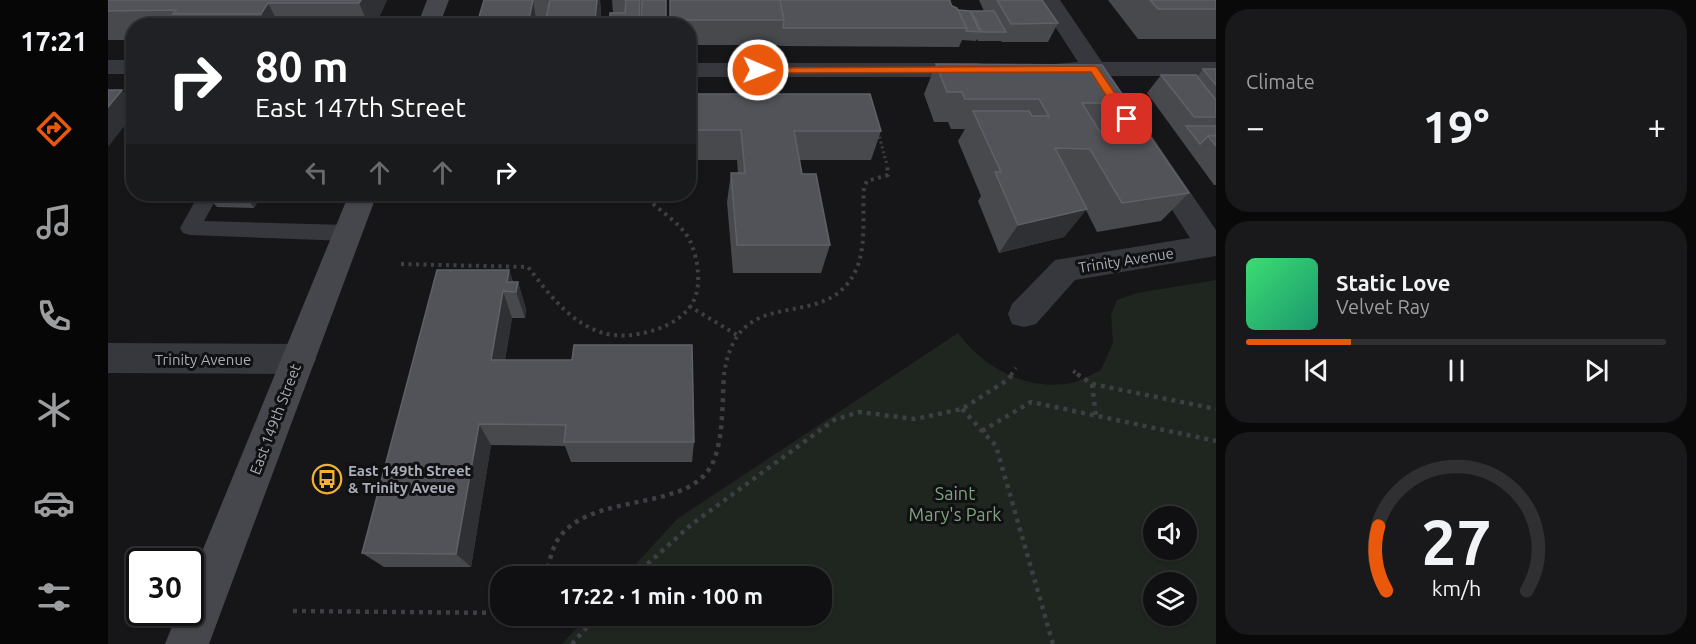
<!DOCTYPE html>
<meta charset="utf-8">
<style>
body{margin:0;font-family:Ubuntu,sans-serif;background:#19191b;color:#f1f3f6;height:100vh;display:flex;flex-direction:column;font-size:22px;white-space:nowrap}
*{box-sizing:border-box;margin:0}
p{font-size:20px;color:#9c9d9f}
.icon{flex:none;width:33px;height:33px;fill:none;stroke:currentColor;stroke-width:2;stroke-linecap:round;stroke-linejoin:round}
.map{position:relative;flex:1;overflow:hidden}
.details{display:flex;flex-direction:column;gap:9px;padding:9px;background:#09090a;width:480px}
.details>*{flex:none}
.top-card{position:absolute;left:18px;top:18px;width:570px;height:183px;border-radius:24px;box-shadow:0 2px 4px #0004,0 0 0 2px #303032;background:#202124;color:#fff;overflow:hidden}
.fabs{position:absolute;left:1035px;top:506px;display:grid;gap:12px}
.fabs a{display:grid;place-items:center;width:54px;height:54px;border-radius:50%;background:#101012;box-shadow:0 2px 4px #0004,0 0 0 2px #303032;font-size:30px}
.speed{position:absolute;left:18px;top:548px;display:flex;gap:12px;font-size:30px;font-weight:700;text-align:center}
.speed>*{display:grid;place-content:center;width:78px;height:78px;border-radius:50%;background:#101012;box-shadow:0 2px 4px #0004,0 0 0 2px #303032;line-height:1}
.speed .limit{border:3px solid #111;border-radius:9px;background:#fff;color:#111}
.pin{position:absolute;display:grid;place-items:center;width:51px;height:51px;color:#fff;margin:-26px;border-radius:12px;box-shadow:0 3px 9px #0006}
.me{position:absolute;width:66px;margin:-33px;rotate:91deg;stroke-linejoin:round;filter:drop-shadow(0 0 4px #0008)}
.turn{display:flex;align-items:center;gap:21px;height:126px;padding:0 30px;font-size:27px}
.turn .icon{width:78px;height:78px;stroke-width:2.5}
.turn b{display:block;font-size:42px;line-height:51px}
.lanes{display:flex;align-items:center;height:57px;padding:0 30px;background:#0003;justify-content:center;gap:30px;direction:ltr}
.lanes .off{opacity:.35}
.big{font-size:45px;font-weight:700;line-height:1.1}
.details .widget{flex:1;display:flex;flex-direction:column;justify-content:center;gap:9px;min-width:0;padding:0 21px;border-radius:24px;background:#19191b}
.details .dial{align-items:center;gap:0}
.dial svg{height:156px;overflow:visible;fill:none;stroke:#303032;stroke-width:7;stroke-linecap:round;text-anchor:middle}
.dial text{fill:#f1f3f6;stroke:none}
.song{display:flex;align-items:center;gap:18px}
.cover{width:72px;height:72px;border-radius:9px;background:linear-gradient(135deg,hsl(140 70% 55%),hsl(160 70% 35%))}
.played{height:6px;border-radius:3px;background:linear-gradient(90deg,#ea580c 25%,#303032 25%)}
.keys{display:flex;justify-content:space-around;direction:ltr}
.heat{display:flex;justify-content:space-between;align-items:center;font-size:33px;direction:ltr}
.trip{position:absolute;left:382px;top:566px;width:342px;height:60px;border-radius:24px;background:#101012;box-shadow:0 2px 4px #0004,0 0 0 2px #303032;font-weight:700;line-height:60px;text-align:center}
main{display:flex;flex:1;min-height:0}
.menu{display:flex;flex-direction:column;width:108px;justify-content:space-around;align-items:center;background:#060607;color:#9c9d9f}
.menu .icon{width:42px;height:42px}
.menu .on{color:#ea580c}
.menu b{font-size:27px;color:#f1f3f6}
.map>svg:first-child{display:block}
.green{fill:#1e261f;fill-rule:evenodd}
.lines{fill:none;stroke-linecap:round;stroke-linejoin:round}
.path-far2{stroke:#3d3f44;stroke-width:3;stroke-dasharray:2 3;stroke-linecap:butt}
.path-far1{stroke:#3d3f44;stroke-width:4;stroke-dasharray:3 4.5;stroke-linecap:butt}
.path{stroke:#3d3f44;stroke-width:4.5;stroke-dasharray:4 5;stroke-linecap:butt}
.service{fill:#37383d;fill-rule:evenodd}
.minor{fill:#37383d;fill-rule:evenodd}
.secondary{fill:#45474d;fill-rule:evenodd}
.wall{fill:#47494d}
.shaded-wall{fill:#2f3033}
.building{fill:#525359;stroke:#5f6168;stroke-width:1.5}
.route{fill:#ea580c;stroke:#983908;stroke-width:1.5}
.labels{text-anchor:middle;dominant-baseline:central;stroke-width:6;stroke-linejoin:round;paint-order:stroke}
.street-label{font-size:15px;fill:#a8adb8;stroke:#111113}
.poi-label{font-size:15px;font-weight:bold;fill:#a8adb8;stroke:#111113;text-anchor:start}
.near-park-label{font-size:18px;fill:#7fa381;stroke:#111113}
</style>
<main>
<nav class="menu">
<b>17:21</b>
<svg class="icon on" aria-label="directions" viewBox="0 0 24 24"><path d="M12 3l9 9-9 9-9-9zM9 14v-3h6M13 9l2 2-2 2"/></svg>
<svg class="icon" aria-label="music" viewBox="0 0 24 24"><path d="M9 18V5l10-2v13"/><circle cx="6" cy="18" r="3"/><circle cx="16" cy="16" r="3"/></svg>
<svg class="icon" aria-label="phone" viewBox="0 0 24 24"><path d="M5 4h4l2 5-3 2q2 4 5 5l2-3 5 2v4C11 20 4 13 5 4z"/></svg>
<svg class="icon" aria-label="climate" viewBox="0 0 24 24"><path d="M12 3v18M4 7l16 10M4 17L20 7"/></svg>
<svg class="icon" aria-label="car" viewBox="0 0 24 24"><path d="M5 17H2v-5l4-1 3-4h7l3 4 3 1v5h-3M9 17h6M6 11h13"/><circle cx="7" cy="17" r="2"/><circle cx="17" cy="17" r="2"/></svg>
<svg class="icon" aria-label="filters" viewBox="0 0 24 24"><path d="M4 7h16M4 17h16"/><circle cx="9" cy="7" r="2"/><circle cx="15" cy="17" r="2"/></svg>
</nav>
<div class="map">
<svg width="1108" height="644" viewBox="0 0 1108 644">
<rect width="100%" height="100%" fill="#161618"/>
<path class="green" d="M1108 280V644H454L481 615H714V576H517L569 519 850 333C875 367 915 389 958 384 969 383 982 375 993 370L1005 343 1003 315 1009 300 1029 293ZM1046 516H1078V549H1046ZM1046 582H1078V615H1046Z"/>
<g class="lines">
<path class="path-far2" d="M770 132 779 165"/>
<g class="path-far1">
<path d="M293 264 420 267C440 293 462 323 495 333 522 341 571 329 585 302 594 285 590 260 583 243 574 222 550 212 536 194"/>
<path d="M581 306 629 335"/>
<path d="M965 371 971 375"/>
<path d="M616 375C629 277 717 337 748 270 759 246 754 212 756 187L759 181 780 175 779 163"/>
<path d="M903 375 908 368"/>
</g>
<g class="path">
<path d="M969 374 984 384 1108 409"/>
<path d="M984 384 988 416"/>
<path d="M854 409 888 446 945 644"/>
<path d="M874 431 923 402 1108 441"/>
<path d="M437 576C442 562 444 545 454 534 491 491 585 513 606 460 616 434 614 401 616 374"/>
<path d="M526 576 584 524 726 420 751 412 807 419 854 409 901 379 904 374"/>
<path d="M185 611 393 613"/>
<path d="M464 644 490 615"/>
</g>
<path class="service" d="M91 194H111L96 221 240 225 247 228 250 233 247 238 240 241 82 235 75 233 72 228Z"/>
<g class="minor">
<path d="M930 0H952L994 62H1108V76H1003L1108 230V256L967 280 928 324 916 327 904 324 900 314 904 304 947 260 1082 238 979 76 946 74 942 69 946 64 970 62Z"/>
<rect x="0" y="60" width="26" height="14"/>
<path d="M580 63H869L877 65 881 70 877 75 869 77H580Z"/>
<path d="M0 343 191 344 203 349 208 359 203 369 191 374 0 373Z"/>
</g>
<g class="secondary">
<path d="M319 0H341L331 26H309Z"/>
<path d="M241 194H269L101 644H57L70 612H82V581Z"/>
</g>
</g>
<g class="wall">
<path d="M0 0H279L267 26H26V40H0Z"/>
<path d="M376 0H492L493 12 492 26H439V25H429V26H369L368 19 371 17Z"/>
<path d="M504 0H533V26H501L505 13Z"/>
<path d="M534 0H558V26H533Z"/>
<path d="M562 0H843V2L844 6 850 10 863 12V11H876L871 0H934L950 23 940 42H894L893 41H870L869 39 868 41 854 40 851 47 671 46V45H580V26H562Z"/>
<path d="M1000 0H1108V39H1030Z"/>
<path d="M828 64 1020 103 999 132 1081 193 1053 221 989 232 978 210 956 237 891 253 870 201 873 196 850 141 857 129H843L840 122H826L816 94Z"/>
<path d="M1095 69H1108V185H1106L1039 93 1053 75 1089 77Z"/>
<path d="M580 94 773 131 763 160H692L694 174 722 245 713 273H625L619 202 623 173H630L629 160H580Z"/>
<path d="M104 194H154L146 208 109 207 101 198Z"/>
<path d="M401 270 405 282H410L418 309 417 318H404L397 360 586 442 584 462H463L457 446 383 445 363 567H276L254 553Z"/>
</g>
<g class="shaded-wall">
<path d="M253 0H279L267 26H261L251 3Z"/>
<path d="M425 0 429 25V26H422L421 19Z"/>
<path d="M489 0H492L493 12 492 26H488L487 19Z"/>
<path d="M532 0H533V26H531Z"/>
<path d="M160 3 172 26H159L153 14Z"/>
<path d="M14 90 26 104V114L0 147V107Z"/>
<path d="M141 194H154L146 208 139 198Z"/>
<path d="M979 209 956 237 891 253 910 225Z"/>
<path d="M401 270 408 291 410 282 418 309 417 318 408 292 399 282Z"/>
<path d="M395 291 404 318 393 384 383 360Z"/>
<path d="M371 424 383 445 363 567 348 554Z"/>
</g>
<g class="building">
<path d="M0 0H253L251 3H160L153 14H65L68 10 0 11Z"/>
<path d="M376 0H425L421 19H368L371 17Z"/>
<path d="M442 0H489L487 19H438Z"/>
<path d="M517 0H532L531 26H501L502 13H517L518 1Z"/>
<path d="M534 0H558V20H533Z"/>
<path d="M562 0H672L676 20H562Z"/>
<path d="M672 0H841L844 6 849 8 859 28H675L676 20Z"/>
<path d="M889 0H934L950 23 903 24Z"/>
<path d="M1042 0H1108V9H1050Z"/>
<path d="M850 10 862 11 872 32 858 31 859 28Z"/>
<path d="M863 11H886L898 32H874Z"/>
<path d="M828 64 994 65 1020 103H974L992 132H1039L1081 193 1014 203 982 149 947 148 979 209 910 225 887 172H893L865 111H921L924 116H941L931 99H857L854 92H839Z"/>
<path d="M1095 69H1108V85Z"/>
<path d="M1053 75H1088L1108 100V117H1086Z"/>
<path d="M0 90H14L0 107Z"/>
<path d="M580 94H762L773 131H686L694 174H708L722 245H629L623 173H637L633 130H580Z"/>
<path d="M1078 126H1108V136H1100L1092 144Z"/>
<path d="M1100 136H1108V146Z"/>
<path d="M104 194H141L139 198H101Z"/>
<path d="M329 270H401L399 282H410L408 292 395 291 383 360H464L466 345H584L586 442H456L458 425 371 424 348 554 254 553Z"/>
</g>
<path class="route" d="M986 66 989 67 1023 117V122H1015L983 72 650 73 645 70 650 68Z"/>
<defs>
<g id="bus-ring" transform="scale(1.5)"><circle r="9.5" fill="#111113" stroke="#f2b134" stroke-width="1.5"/><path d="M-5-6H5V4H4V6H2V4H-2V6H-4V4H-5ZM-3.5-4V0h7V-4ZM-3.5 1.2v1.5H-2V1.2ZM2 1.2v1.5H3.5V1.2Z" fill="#f2b134"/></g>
</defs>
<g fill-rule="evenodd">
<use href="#bus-ring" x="219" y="479"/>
</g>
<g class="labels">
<g class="street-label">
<text transform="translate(1018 260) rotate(-9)">Trinity Avenue</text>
<text x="95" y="359">Trinity Avenue</text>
<text transform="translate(167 419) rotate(-69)">East 149th Street</text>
</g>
<g class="poi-label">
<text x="240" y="470">East 149th Street<tspan x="240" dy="17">&amp; Trinity Aveue</tspan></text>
</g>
<g class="near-park-label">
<text x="847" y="493">Saint<tspan x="847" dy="21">Mary's Park</tspan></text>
</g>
</g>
</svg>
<div class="fabs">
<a><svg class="icon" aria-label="sound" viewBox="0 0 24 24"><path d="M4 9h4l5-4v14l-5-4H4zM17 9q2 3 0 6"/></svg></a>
<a><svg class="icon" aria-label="layers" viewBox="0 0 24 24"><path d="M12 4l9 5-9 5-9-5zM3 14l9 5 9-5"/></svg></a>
</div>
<div class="speed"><div class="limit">30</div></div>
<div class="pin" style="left:1019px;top:119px;background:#d93025"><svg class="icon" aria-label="arrive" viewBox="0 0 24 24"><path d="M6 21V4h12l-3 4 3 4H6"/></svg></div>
<svg class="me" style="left:650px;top:70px" viewBox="-20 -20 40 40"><circle r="17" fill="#ea580c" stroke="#fff" stroke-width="3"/><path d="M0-11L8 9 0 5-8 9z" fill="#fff"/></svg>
<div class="trip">17:22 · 1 min · 100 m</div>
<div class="top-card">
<div class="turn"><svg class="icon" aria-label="right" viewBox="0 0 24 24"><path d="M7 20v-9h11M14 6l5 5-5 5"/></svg><div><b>80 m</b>East 147th Street</div></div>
<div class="lanes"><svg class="icon off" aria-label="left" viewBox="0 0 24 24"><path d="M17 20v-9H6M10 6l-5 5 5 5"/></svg><svg class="icon off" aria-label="ahead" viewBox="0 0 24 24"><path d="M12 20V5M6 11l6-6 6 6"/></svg><svg class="icon off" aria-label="ahead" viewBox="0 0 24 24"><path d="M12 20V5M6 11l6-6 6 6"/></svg><svg class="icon" aria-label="right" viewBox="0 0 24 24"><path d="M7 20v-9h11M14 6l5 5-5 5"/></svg></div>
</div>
</div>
<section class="details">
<div class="widget"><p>Climate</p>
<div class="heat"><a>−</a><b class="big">19°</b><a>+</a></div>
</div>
<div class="widget">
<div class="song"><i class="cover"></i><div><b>Static Love</b><p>Velvet Ray</p></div></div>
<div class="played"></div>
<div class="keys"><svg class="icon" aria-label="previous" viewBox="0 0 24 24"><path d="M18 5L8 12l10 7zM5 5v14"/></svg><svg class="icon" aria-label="pause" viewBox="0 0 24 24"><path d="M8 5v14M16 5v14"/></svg><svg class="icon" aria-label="next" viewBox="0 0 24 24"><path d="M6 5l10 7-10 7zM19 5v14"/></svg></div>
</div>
<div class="widget dial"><svg viewBox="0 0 100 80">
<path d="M14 69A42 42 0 1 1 86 69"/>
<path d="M14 69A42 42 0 0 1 10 36" stroke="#ea580c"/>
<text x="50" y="56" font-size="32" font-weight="700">27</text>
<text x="50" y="72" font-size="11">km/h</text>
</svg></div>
</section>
</main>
